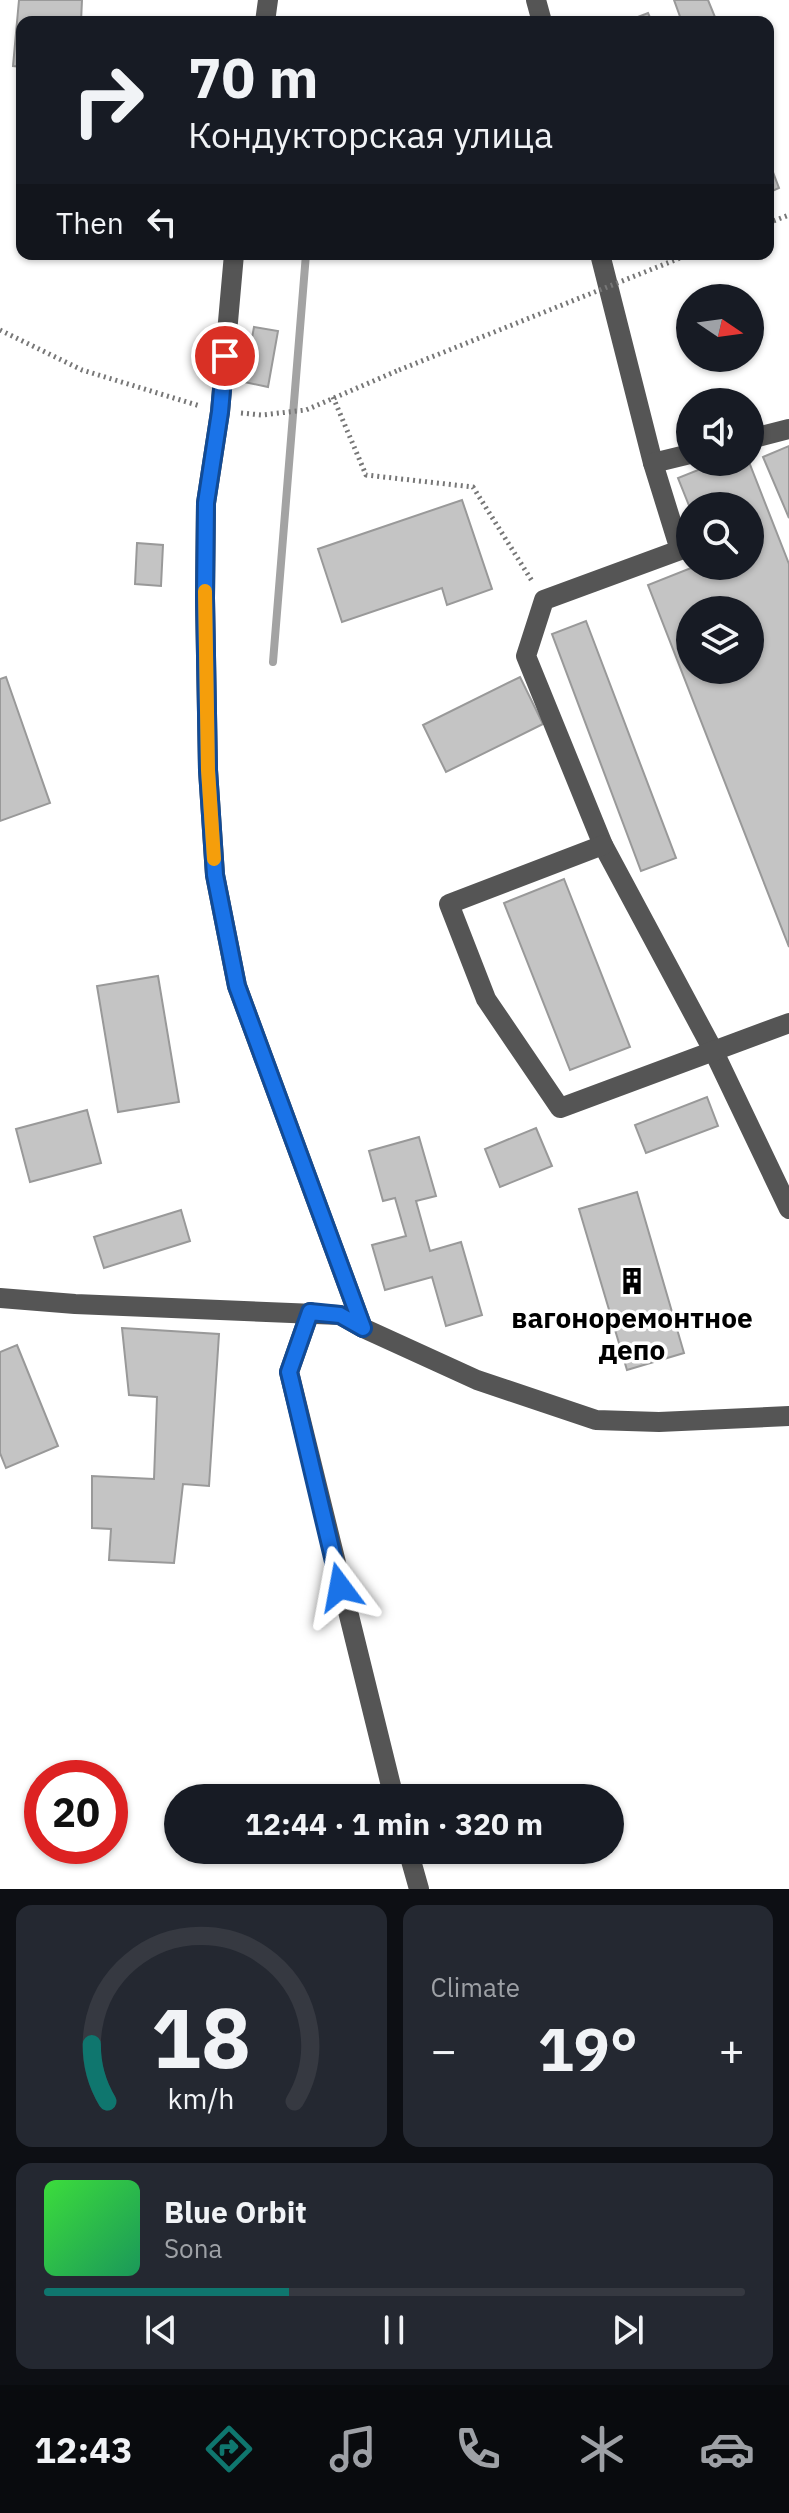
<!DOCTYPE html>
<meta charset="utf-8">
<style>
body{margin:0;font-family:"IBM Plex Sans",sans-serif;background:#242831;color:#f1f3f6;height:100vh;display:flex;flex-direction:column;font-size:30px;white-space:nowrap}
*{box-sizing:border-box;margin:0}
p{font-size:26px;color:#9ea1a6}
.icon{flex:none;width:44px;height:44px;fill:none;stroke:currentColor;stroke-width:2;stroke-linecap:round;stroke-linejoin:round}
.map{position:relative;height:1889px;overflow:hidden}
.side{display:flex;flex-direction:column;gap:16px;padding:16px;background:#0d0f14;flex:1}
.side>*{flex:none}
.top-card{position:absolute;left:16px;top:16px;width:758px;height:244px;border-radius:16px;box-shadow:0 2px 6px #0004;background:#171b24;color:#f1f3f6;overflow:hidden}
.needle{width:52px;rotate:103deg}
.controls{position:absolute;left:676px;top:284px;display:grid;gap:16px}
.controls a{display:grid;place-items:center;width:88px;height:88px;border-radius:50%;background:#171b24;box-shadow:0 2px 6px #0004;font-size:40px}
.speed{position:absolute;left:24px;top:1760px;display:flex;gap:16px;font-size:40px;font-weight:700;text-align:center}
.speed>*{display:grid;place-content:center;width:104px;height:104px;border-radius:50%;background:#171b24;box-shadow:0 2px 6px #0004;line-height:1}
.speed .limit{border:12px solid #d22;background:#fff;color:#111}
.pin{position:absolute;display:grid;place-items:center;width:68px;height:68px;color:#fff;margin:-34px;border:4px solid #fff;border-radius:50%;box-shadow:0 2px 8px #0007}
.me{position:absolute;width:88px;margin:-44px;rotate:347deg;stroke-linejoin:round;filter:drop-shadow(0 0 6px #0008)}
.turn{display:flex;align-items:center;gap:28px;height:168px;padding:0 40px;font-size:36px}
.turn .icon{width:104px;height:104px;stroke-width:2.5}
.turn b{display:block;font-size:56px;line-height:68px}
.then{display:flex;align-items:center;height:76px;padding:0 40px;background:#0003;gap:16px;font-size:30px}
.big{font-size:60px;font-weight:700;line-height:1.1}
.side .card{flex:1;display:flex;flex-direction:column;justify-content:center;gap:12px;min-width:0;padding:0 28px;border-radius:16px;background:#242831}
.side .dial{align-items:center;gap:0}
.dial svg{height:208px;overflow:visible;fill:none;stroke:#363941;stroke-width:7;stroke-linecap:round;text-anchor:middle}
.dial text{fill:#f1f3f6;stroke:none}
.song{display:flex;align-items:center;gap:24px}
.cover{width:96px;height:96px;border-radius:12px;background:linear-gradient(135deg,hsl(120 70% 55%),hsl(150 70% 35%))}
.played{height:8px;border-radius:4px;background:linear-gradient(90deg,#0f766e 35%,#363941 35%)}
.keys{display:flex;justify-content:space-around;direction:ltr}
.heat{display:flex;justify-content:space-between;align-items:center;font-size:44px;direction:ltr}
.side .tiles{flex:1;display:grid;gap:16px;grid-template-columns:1fr 1fr}
.card:last-child{grid-column:span 2}
.trip{position:absolute;left:164px;top:1784px;width:460px;height:80px;border-radius:40px;background:#171b24;box-shadow:0 2px 6px #0004;font-weight:700;line-height:80px;text-align:center}
.tabs{display:flex;height:128px;justify-content:space-around;align-items:center;background:#090b0e;color:#9ea1a6}
.tabs .icon{width:56px;height:56px}
.tabs .current{color:#0f766e}
.tabs b{font-size:36px;color:#f1f3f6}
.map>svg:first-child{display:block}
.lines{fill:none;stroke-linecap:round;stroke-linejoin:round}
.stream{stroke:#a3a3a3;stroke-width:8}
.building{fill:#c4c4c4;stroke:#999;stroke-width:2;fill-rule:evenodd}
.path{stroke:#777;stroke-width:5;stroke-dasharray:2 4;stroke-linecap:butt}
.minor{stroke:#555;stroke-width:20}
.path-bridge{stroke:#777;stroke-width:5;stroke-dasharray:2 4;stroke-linecap:butt}
.route-casing{stroke:#114b97;stroke-width:20}
.route{stroke:#1a73e8;stroke-width:14}
.slow{stroke:#f59e0b;stroke-width:14}
.labels{text-anchor:middle;dominant-baseline:central;stroke-width:7;stroke-linejoin:round;paint-order:stroke}
.poi-label{font-size:28px;font-weight:bold;fill:#000;stroke:#fff}
</style>
<div class="map">
<svg width="789" height="1889" viewBox="0 0 789 1889">
<rect width="100%" height="100%" fill="#fff"/>
<g class="lines">
<path class="stream" d="M273 662 306 254"/>
</g>
<g class="building">
<path d="M19 0H82L81 22H22V67L13 66Z"/>
<path d="M674 0H708L717 22H682Z"/>
<path d="M648 13 652 22H625Z"/>
<path d="M768 159 779 188 768 193Z"/>
<path d="M254 327 278 331 268 387 244 382Z"/>
<path d="M789 446V518L763 457Z"/>
<path d="M718 462H749L789 564V947L648 585 696 566H750V506L690 508 678 478ZM690 610H750V670H690Z"/>
<path d="M462 500 492 589 447 605 442 588 342 622 318 549Z"/>
<path d="M137 543 163 545 161 586 135 584Z"/>
<path d="M586 621 676 858 641 871 552 634Z"/>
<path d="M6 677 50 803 0 821V679Z"/>
<path d="M520 677 543 724 446 772 423 725Z"/>
<path d="M564 879 630 1047 570 1070 504 903Z"/>
<path d="M158 976 179 1102 118 1112 97 986Z"/>
<path d="M707 1097 718 1126 646 1153 635 1125Z"/>
<path d="M87 1110 101 1163 30 1182 16 1129Z"/>
<path d="M536 1128 552 1166 500 1187 485 1149Z"/>
<path d="M419 1137 436 1196 416 1201 430 1251 461 1242 482 1315 446 1326 432 1277 385 1290 372 1245 406 1236 395 1198 383 1201 369 1151Z"/>
<path d="M637 1192 684 1353 627 1370 579 1209Z"/>
<path d="M181 1210 190 1241 104 1268 94 1237Z"/>
<path d="M122 1328 219 1334 209 1486 183 1484 174 1563 109 1560 111 1529 92 1528V1476L154 1479 157 1397 129 1395Z"/>
<path d="M17 1345 58 1446 6 1468 0 1453V1352Z"/>
</g>
<g class="lines">
<g class="path">
<path d="M768 223 789 215"/>
<path d="M0 330 82 370 200 406"/>
<path d="M333 397 366 475 473 487 532 581"/>
<path d="M241 413 262 415 306 410 399 370"/>
</g>
<g class="minor">
<path d="M536 0 542 22"/>
<path d="M265 22 268 0"/>
<path d="M234 254 220 412 206 503 205 598 208 770 215 875 237 986 363 1328"/>
<path d="M600 254 653 463"/>
<path d="M750 439 789 429"/>
<path d="M690 454 653 463 680 550 544 600 526 656 603 845 714 1052 789 1209"/>
<path d="M603 845 449 904 486 999 560 1108 789 1023"/>
<path d="M0 1298 75 1304 340 1315 363 1328 477 1380 596 1420 659 1422 789 1416"/>
<path d="M310 1312 289 1372 394 1798"/>
<path d="M408 1850 419 1889"/>
</g>
<path class="path-bridge" d="M399 370 690 254"/>
</g>
<g class="lines">
<g class="route-casing">
<path id="route" d="M225 356 220 412 206 503 205 598 208 770 215 875 237 986 363 1328 340 1315 310 1312 289 1372 340 1587"/>
</g>
<use href="#route" class="route"/>
<path class="slow" d="M205 591 208 770 214 859"/>
</g>
<defs>
<g id="building-bare" transform="scale(2.16)"><path d="M-4-6H4V6H1V3H-1V6H-4ZM-2.5-4.3h1.7v1.8h-1.7ZM.8-4.3h1.7v1.8H.8ZM-2.5-1h1.7V.8h-1.7ZM.8-1h1.7V.8H.8Z" fill="#000" stroke="#fff" stroke-width="2.5" paint-order="stroke"/></g>
</defs>
<g fill-rule="evenodd">
<use href="#building-bare" x="632" y="1281"/>
</g>
<g class="labels">
<g class="poi-label">
<text x="632" y="1317">вагоноремонтное<tspan x="632" dy="32">депо</tspan></text>
</g>
</g>
</svg>
<div class="controls">
<a><svg class="needle" viewBox="-14 -14 28 28"><path d="M0-13l5 13h-10z" fill="#e53935"/><path d="M0 13l5-13h-10z" fill="#9ea1a6"/></svg></a>
<a><svg class="icon" aria-label="sound" viewBox="0 0 24 24"><path d="M4 9h4l5-4v14l-5-4H4zM17 9q2 3 0 6"/></svg></a>
<a><svg class="icon" aria-label="search" viewBox="0 0 24 24"><circle cx="10" cy="10" r="6"/><path d="M15 15l6 6"/></svg></a>
<a><svg class="icon" aria-label="layers" viewBox="0 0 24 24"><path d="M12 4l9 5-9 5-9-5zM3 14l9 5 9-5"/></svg></a>
</div>
<div class="speed"><div class="limit">20</div></div>
<div class="pin" style="left:225px;top:356px;background:#d93025"><svg class="icon" aria-label="arrive" viewBox="0 0 24 24"><path d="M6 21V4h12l-3 4 3 4H6"/></svg></div>
<svg class="me" style="left:340px;top:1587px" viewBox="-20 -20 40 40"><path d="M0-17L14 15 0 8-14 15z" fill="#1a73e8" stroke="#fff" stroke-width="4"/></svg>
<div class="trip">12:44 · 1 min · 320 m</div>
<div class="top-card">
<div class="turn"><svg class="icon" aria-label="right" viewBox="0 0 24 24"><path d="M7 20v-9h11M14 6l5 5-5 5"/></svg><div><b>70 m</b>Кондукторская улица</div></div>
<div class="then">Then<svg class="icon" aria-label="left" viewBox="0 0 24 24"><path d="M17 20v-9H6M10 6l-5 5 5 5"/></svg></div>
</div>
</div>
<section class="side">
<div class="tiles">
<div class="card dial"><svg viewBox="0 0 100 80">
<path d="M14 69A42 42 0 1 1 86 69"/>
<path d="M14 69A42 42 0 0 1 8 47" stroke="#0f766e"/>
<text x="50" y="56" font-size="32" font-weight="700">18</text>
<text x="50" y="72" font-size="11">km/h</text>
</svg></div>
<div class="card"><p>Climate</p>
<div class="heat"><a>−</a><b class="big">19°</b><a>+</a></div>
</div>
<div class="card">
<div class="song"><i class="cover"></i><div><b>Blue Orbit</b><p>Sona</p></div></div>
<div class="played"></div>
<div class="keys"><svg class="icon" aria-label="previous" viewBox="0 0 24 24"><path d="M18 5L8 12l10 7zM5 5v14"/></svg><svg class="icon" aria-label="pause" viewBox="0 0 24 24"><path d="M8 5v14M16 5v14"/></svg><svg class="icon" aria-label="next" viewBox="0 0 24 24"><path d="M6 5l10 7-10 7zM19 5v14"/></svg></div>
</div>
</div>
</section>
<nav class="tabs">
<b>12:43</b>
<svg class="icon current" aria-label="directions" viewBox="0 0 24 24"><path d="M12 3l9 9-9 9-9-9zM9 14v-3h6M13 9l2 2-2 2"/></svg>
<svg class="icon" aria-label="music" viewBox="0 0 24 24"><path d="M9 18V5l10-2v13"/><circle cx="6" cy="18" r="3"/><circle cx="16" cy="16" r="3"/></svg>
<svg class="icon" aria-label="phone" viewBox="0 0 24 24"><path d="M5 4h4l2 5-3 2q2 4 5 5l2-3 5 2v4C11 20 4 13 5 4z"/></svg>
<svg class="icon" aria-label="climate" viewBox="0 0 24 24"><path d="M12 3v18M4 7l16 10M4 17L20 7"/></svg>
<svg class="icon" aria-label="car" viewBox="0 0 24 24"><path d="M5 17H2v-5l4-1 3-4h7l3 4 3 1v5h-3M9 17h6M6 11h13"/><circle cx="7" cy="17" r="2"/><circle cx="17" cy="17" r="2"/></svg>
</nav>
